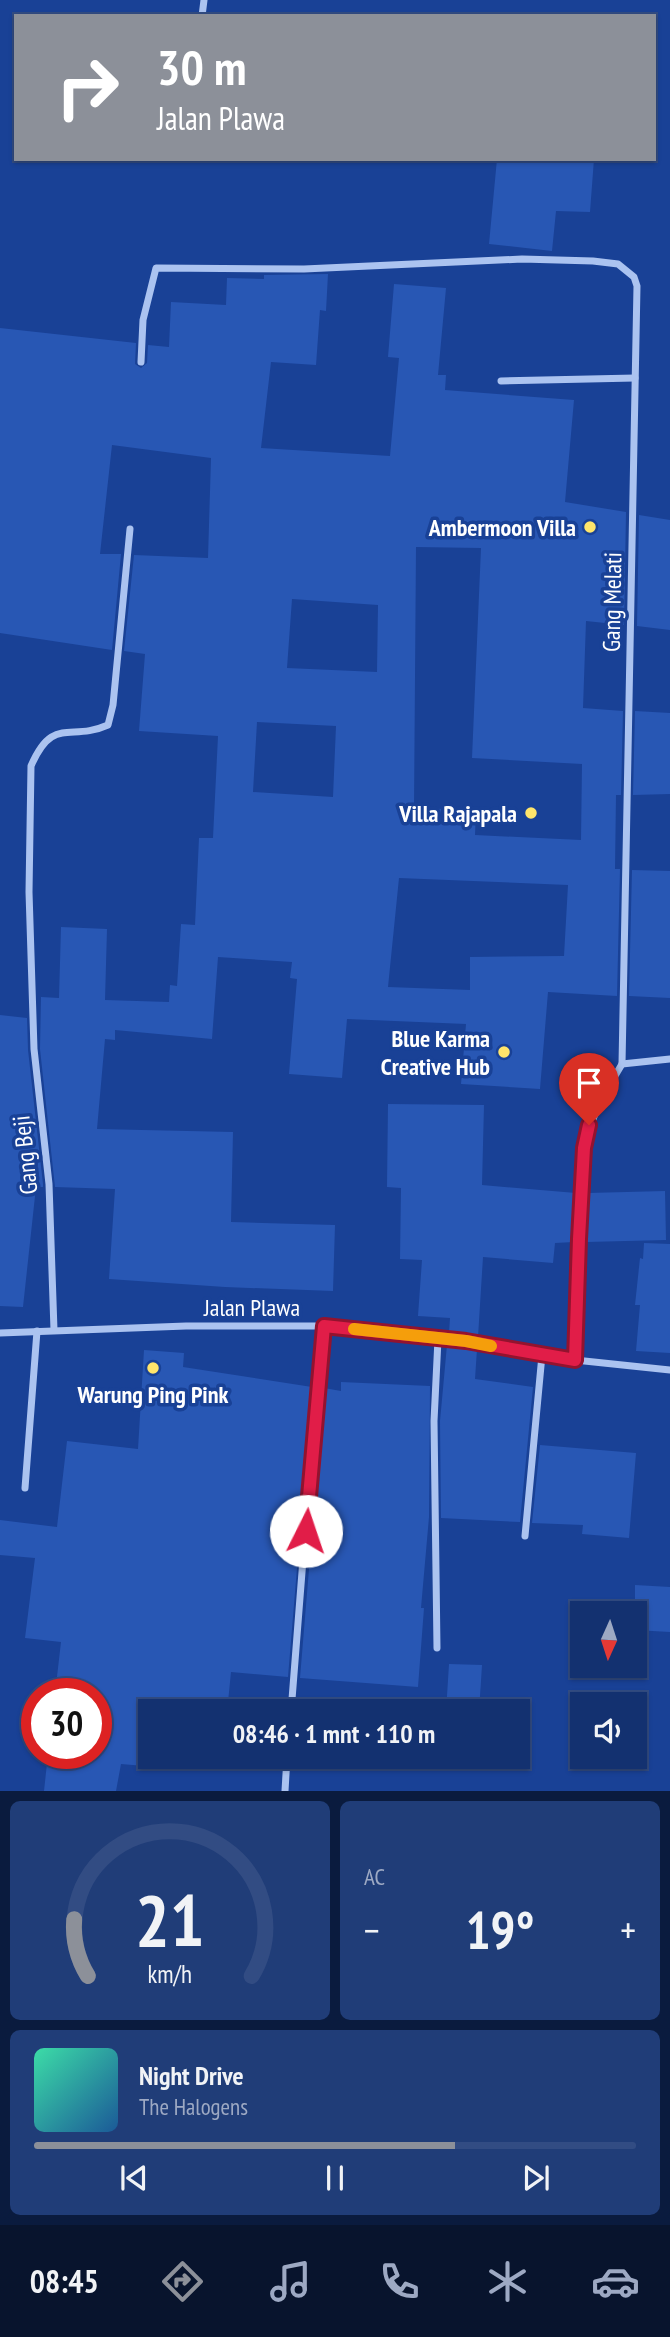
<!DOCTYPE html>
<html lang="id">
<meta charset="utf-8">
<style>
body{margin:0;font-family:"PT Sans Narrow",sans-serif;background:#203d78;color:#f1f3f6;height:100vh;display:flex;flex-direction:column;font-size:26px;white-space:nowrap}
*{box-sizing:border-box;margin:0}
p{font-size:23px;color:#9da9c3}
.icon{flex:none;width:38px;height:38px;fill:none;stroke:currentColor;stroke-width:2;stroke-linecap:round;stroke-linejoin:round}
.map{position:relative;height:1791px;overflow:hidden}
.drawer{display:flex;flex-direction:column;gap:10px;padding:10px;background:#0a1b3e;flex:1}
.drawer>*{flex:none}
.banner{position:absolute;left:14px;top:14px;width:642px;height:147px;border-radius:0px;box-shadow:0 2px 5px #0004,0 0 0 2px #324c83;background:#8c9099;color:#fff;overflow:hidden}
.needle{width:46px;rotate:183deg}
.controls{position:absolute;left:570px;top:1601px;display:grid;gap:14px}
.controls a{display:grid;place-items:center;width:77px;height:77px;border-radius:0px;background:#133170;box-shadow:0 2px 5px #0004,0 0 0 2px #324c83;font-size:35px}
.speed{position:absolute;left:21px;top:1678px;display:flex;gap:14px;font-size:35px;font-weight:700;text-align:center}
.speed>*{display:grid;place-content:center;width:91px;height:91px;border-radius:50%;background:#133170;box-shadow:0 2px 5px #0004,0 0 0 2px #324c83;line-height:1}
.speed .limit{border:10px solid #d22;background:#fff;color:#111}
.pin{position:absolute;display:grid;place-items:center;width:60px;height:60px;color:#fff;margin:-72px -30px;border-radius:50% 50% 50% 0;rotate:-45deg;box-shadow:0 0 7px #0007}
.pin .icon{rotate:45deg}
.me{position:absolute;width:77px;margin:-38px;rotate:4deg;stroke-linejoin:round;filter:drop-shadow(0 0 5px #0008)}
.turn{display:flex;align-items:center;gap:24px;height:147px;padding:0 28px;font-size:32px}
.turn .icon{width:91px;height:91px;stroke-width:2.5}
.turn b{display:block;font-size:49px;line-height:60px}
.big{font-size:52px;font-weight:700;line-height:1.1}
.drawer .card{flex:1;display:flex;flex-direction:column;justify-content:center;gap:10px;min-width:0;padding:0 24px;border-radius:10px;background:#203d78}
.drawer .dial{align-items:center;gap:0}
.dial svg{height:182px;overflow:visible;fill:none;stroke:#324c83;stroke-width:7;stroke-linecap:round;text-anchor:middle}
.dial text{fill:#f1f3f6;stroke:none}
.song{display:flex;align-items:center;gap:21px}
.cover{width:84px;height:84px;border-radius:10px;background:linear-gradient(135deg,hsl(160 70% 55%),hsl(210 70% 35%))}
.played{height:7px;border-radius:4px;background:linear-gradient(90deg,#8c9099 70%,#324c83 70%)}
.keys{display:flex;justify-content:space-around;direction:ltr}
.heat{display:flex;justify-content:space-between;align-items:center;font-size:38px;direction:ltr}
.drawer .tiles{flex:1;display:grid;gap:10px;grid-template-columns:1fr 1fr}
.card:last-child{grid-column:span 2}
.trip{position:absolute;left:138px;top:1699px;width:392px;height:70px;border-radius:0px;background:#133170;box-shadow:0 2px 5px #0004,0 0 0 2px #324c83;font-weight:700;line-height:70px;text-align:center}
.dock{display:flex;height:112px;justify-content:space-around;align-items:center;background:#08142d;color:#9da9c3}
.dock .icon{width:49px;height:49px}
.dock .current{color:#8c9099}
.dock b{font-size:32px;color:#f1f3f6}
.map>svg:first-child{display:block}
.building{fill:#2857b4;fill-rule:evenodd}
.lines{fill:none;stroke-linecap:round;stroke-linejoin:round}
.street{stroke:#abc3f0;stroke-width:7}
.route-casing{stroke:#92132f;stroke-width:18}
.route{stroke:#e11d48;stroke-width:12}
.slow{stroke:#f59e0b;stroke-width:12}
.poi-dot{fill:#ffe56b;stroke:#194196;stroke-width:2.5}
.labels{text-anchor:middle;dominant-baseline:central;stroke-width:7;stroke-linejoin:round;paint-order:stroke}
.poi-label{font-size:24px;font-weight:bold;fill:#fff;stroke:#194196;text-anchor:end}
.street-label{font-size:24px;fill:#fff;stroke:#194196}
</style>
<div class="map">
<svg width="670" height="1791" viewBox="0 0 670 1791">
<rect width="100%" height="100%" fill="#194196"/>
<g class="building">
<path d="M497 159H594L590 212 556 211 552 251 489 244Z"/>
<path d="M328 274 326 311 320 310 316 365 271 362 261 448 390 456 399 358 388 357 394 284 446 288 438 375H446L445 390 574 400 565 502 626 512 624 625 586 621 583 708 623 711 621 795H616L615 869H620L617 996 548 992 540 1089 461 1084 466 1024 347 1019 342 1078 289 1074 297 979 290 978 292 962 218 957 212 1039 115 1030V1040L105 1039 97 1129 233 1132 231 1222 335 1225 333 1291 225 1287 109 1279 115 1189 55 1187 40 1049 41 997 59 998 61 927 107 929 105 1000 169 1002 170 985 177 986 181 924 195 925 199 838H213L218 736 139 731 145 654 124 651 134 555 208 558 211 458 112 445 100 554H121L112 650 0 633V328L136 343 135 364 141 368 147 363 148 345 169 347 171 302 226 305 227 278 264 279V275ZM416 547 481 548 472 758 582 764 581 840 475 835 476 810 414 808ZM292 599 378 605 377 672 287 668ZM257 722 336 726 333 797 253 792ZM399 878 568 885 564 956 470 957V990L388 987Z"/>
<path d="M639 515 670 520V630L637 626Z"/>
<path d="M635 711 670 713V794L633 795Z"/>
<path d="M632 870 670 871V998L629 996Z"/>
<path d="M0 1015 27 1018 28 1050 43 1184V1187H36L23 1307 0 1306Z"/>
<path d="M388 1104 484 1105 482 1185 576 1193 574 1242 555 1243 553 1263 483 1257 478 1337 449 1333 450 1318 418 1316 422 1260 400 1259 401 1188 387 1187Z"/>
<path d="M665 1191 666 1240 586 1242 588 1193Z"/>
<path d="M644 1243 670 1244V1353L636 1351 640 1305H635L640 1258 643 1259Z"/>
<path d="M447 1345 477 1349 475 1379 533 1387 520 1522 441 1518 440 1421Z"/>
<path d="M144 1350 184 1353 183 1367 312 1387 288 1677 231 1672 227 1712H150V1757H169L168 1768 121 1764 116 1791H44L48 1754H96V1694H55L61 1642 25 1638 35 1558 0 1555V1520L57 1527 67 1441 138 1449Z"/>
<path d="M341 1382 430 1386 429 1517 421 1608H424L418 1687 300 1678 324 1388 341 1391Z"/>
<path d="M540 1445 636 1453 629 1538 582 1534 583 1525 532 1523Z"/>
<path d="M635 1585 670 1587V1632L635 1630Z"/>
<path d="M449 1664 482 1665 479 1712H446Z"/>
</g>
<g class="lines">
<g class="street">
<path d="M202 16 204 0"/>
<path d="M141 362 143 320 156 268 304 269 522 259 593 261 618 264 634 277 637 286 622 1064C606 1091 591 1116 584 1148L575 1360"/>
<path d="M501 381 635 378"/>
<path d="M622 1064 670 1059"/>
<path d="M54 1330 49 1184 34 1049 29 892 31 766C53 715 70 742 108 725L113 705 130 529"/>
<path d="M0 1333 186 1326H324L466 1341 575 1360 670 1370"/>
<path d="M25 1488 37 1331"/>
<path d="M525 1536 542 1355"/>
<path d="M437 1648 434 1421 438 1339"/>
<path d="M291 1712 309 1483 324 1326"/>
<path d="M285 1791 287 1757"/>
</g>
</g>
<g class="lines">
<g class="route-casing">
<path id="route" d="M306 1531 324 1326 466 1341 575 1360 579 1239 584 1148 589 1125"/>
</g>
<use href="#route" class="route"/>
<path class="slow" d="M354 1329 466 1341 491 1346"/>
</g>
<g class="poi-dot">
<circle cx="590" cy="527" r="7"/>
<circle cx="531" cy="813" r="7"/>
<circle cx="504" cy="1052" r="7"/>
<circle cx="153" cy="1368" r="7"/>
</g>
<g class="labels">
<g class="poi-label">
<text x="576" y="527">Ambermoon Villa</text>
<text x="517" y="813">Villa Rajapala</text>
<text x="490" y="1038">Blue Karma<tspan x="490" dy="28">Creative Hub</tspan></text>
<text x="153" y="1394" text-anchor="middle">Warung Ping Pink</text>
</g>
<g class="street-label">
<text transform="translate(612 602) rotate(-89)">Gang Melati</text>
<text transform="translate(25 1155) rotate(-96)">Gang Beji</text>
<text x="252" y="1307">Jalan Plawa</text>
</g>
</g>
</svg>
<div class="controls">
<a><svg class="needle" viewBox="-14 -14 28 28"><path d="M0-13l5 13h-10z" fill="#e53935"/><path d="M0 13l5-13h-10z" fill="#9da9c3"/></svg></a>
<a><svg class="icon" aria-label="sound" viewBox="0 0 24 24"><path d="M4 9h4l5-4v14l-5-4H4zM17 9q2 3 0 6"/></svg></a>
</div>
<div class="speed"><div class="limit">30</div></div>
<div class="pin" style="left:589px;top:1125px;background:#d93025"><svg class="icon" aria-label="arrive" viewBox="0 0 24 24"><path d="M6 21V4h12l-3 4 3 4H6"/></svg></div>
<svg class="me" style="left:306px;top:1531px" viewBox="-20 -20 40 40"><circle r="19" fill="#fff"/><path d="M0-13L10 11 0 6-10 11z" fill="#e11d48"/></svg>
<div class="trip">08:46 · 1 mnt · 110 m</div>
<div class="banner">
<div class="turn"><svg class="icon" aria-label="right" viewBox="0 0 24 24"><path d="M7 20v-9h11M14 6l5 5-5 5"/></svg><div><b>30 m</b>Jalan Plawa</div></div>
</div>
</div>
<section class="drawer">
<div class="tiles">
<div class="card dial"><svg viewBox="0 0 100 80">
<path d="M14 69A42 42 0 1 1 86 69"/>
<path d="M14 69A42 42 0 0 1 8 44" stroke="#8c9099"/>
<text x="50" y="56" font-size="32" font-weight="700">21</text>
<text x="50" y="72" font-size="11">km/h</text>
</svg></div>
<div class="card"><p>AC</p>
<div class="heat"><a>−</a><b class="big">19°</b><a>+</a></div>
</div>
<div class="card">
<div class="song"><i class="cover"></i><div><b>Night Drive</b><p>The Halogens</p></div></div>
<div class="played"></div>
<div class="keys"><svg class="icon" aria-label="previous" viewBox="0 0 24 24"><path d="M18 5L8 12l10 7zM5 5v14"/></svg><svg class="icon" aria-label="pause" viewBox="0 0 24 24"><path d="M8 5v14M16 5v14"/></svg><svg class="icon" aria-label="next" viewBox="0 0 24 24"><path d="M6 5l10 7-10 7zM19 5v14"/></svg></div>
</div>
</div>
</section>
<nav class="dock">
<b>08:45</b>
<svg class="icon current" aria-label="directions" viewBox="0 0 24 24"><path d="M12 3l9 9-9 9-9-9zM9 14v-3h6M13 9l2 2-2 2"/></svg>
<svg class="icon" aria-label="music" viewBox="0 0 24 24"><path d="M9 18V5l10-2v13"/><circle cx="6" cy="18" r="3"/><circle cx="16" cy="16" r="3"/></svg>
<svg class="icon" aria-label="phone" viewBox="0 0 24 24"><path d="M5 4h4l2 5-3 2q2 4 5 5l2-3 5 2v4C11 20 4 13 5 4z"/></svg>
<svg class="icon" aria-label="climate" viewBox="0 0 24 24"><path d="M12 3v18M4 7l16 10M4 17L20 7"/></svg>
<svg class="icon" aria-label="car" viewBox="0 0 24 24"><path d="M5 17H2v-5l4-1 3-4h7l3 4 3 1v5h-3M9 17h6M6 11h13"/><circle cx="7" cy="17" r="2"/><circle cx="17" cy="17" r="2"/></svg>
</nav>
